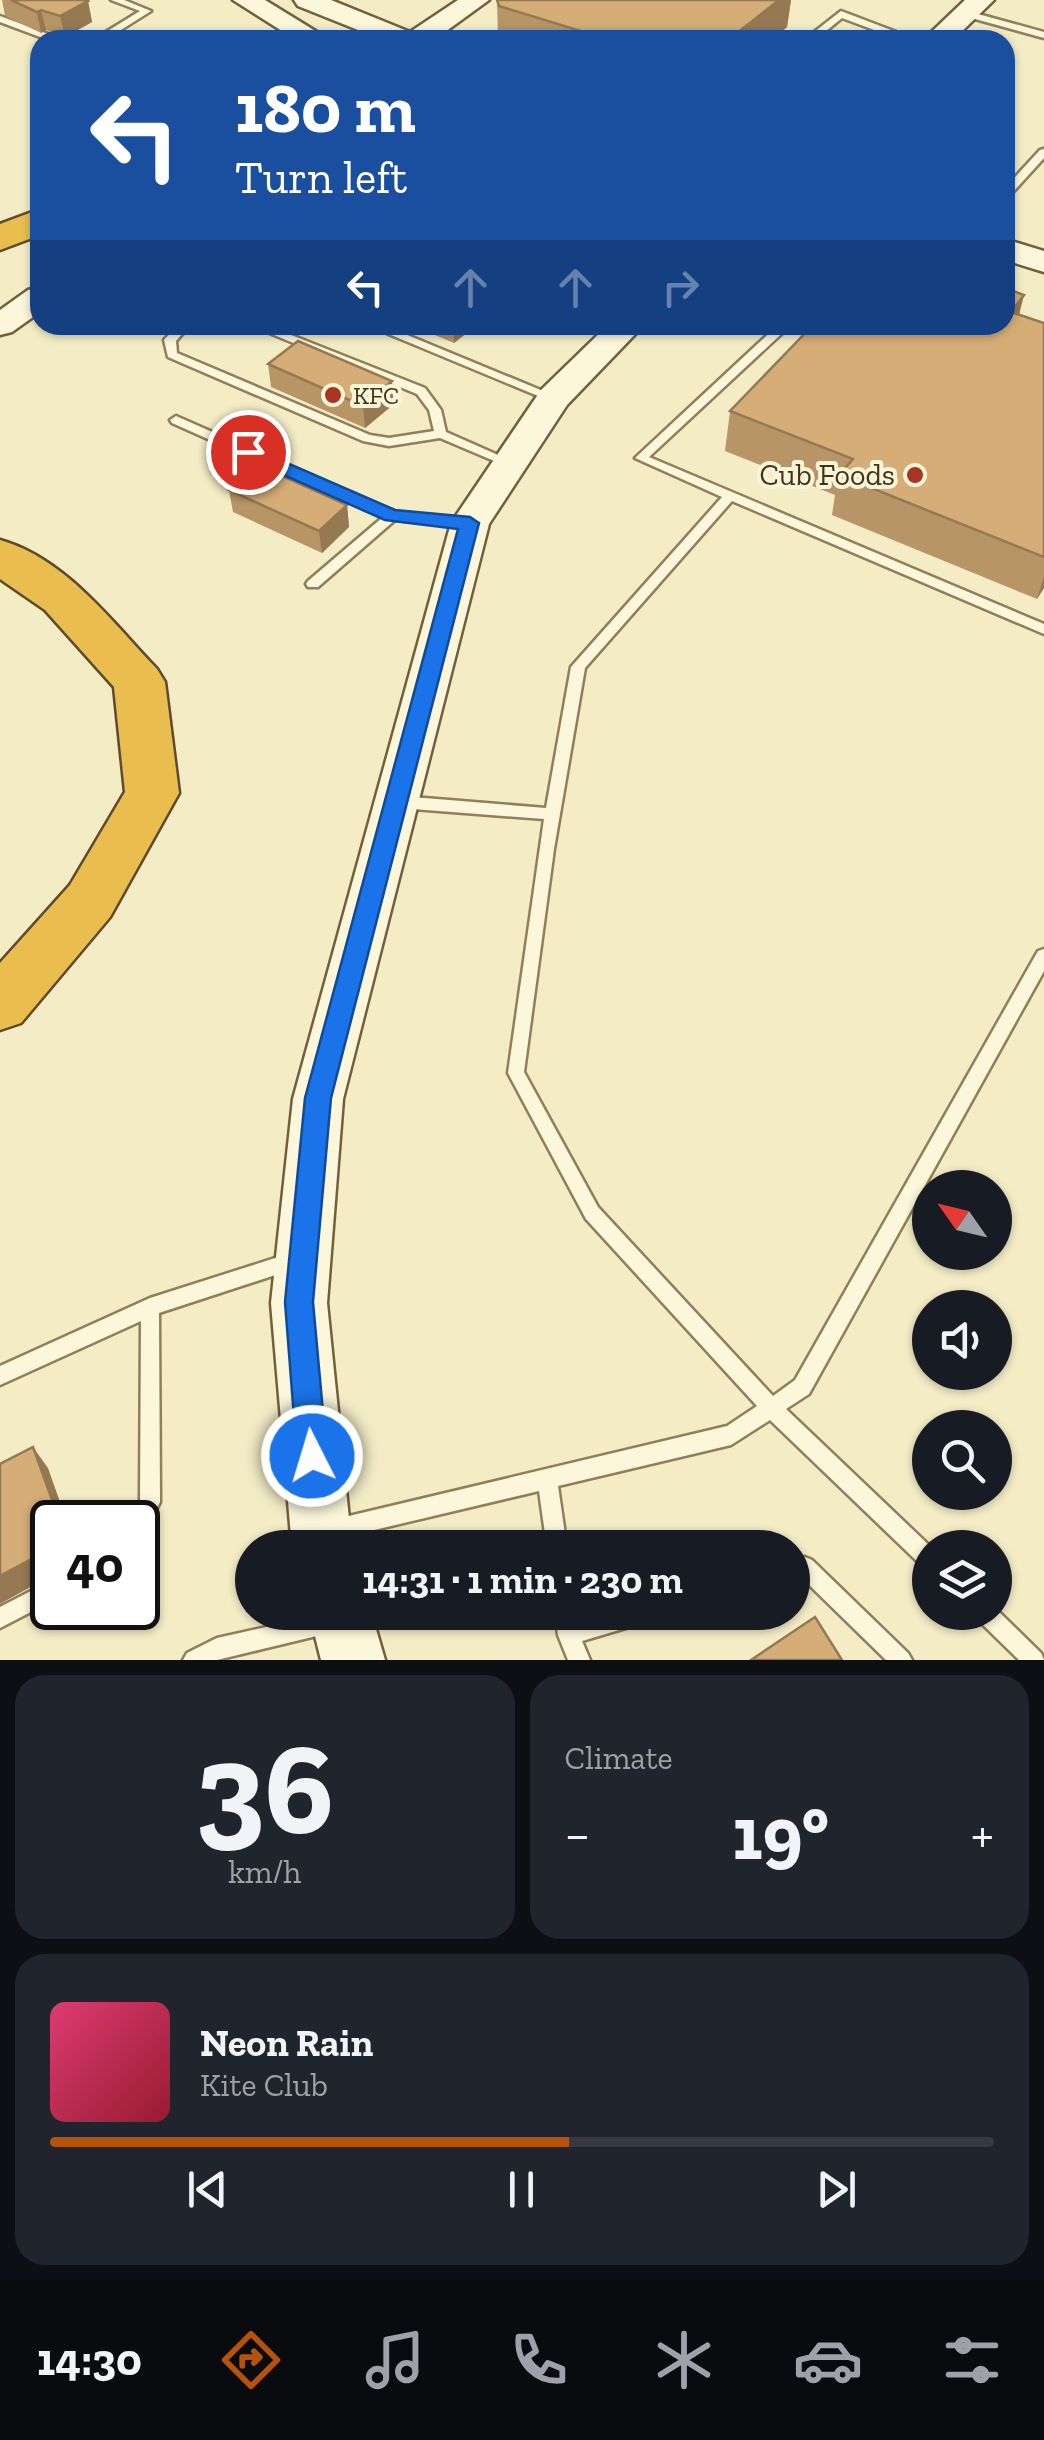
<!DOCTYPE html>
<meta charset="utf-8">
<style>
body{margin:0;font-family:"Zilla Slab",serif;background:#20242c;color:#f1f3f6;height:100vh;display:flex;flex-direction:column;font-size:38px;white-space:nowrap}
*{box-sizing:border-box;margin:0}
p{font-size:32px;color:#9ea1a6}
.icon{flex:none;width:55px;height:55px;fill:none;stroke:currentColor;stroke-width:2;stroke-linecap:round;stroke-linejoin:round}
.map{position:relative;height:1660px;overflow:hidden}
.sheet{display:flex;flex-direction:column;gap:15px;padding:15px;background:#0d0f14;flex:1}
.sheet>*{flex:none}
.top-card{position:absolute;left:30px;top:30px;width:985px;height:305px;border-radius:30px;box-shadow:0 2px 8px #0004;background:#1a4fa0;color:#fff;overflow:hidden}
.needle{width:65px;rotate:304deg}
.tools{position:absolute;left:912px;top:1170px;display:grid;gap:20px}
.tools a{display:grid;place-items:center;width:100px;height:100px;border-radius:50%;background:#171b24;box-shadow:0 2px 8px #0004;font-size:50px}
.speed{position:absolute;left:30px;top:1500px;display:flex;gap:20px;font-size:50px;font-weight:700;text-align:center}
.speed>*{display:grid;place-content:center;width:130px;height:130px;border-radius:50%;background:#171b24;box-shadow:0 2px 8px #0004;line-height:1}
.speed .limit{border:5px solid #111;border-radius:15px;background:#fff;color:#111}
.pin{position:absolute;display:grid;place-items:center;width:85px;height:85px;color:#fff;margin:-42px;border:5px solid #fff;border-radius:50%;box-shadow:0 2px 10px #0007}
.me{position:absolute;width:110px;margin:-55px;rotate:355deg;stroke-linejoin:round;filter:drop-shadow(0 0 8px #0008)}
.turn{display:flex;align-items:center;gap:35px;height:210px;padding:0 40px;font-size:45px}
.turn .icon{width:130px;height:130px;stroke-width:2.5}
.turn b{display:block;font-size:70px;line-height:85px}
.lanes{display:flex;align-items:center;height:95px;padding:0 40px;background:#0003;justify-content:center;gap:50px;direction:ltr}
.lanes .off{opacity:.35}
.big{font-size:75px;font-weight:800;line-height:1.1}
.sheet .widget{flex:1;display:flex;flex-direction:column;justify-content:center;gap:15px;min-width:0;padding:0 35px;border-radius:30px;background:#20242c}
.sheet .dial{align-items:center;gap:0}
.dial b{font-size:130px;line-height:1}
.song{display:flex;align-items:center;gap:30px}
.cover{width:120px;height:120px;border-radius:15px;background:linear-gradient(135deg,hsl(340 70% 55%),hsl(350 70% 35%))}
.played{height:10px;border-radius:5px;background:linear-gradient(90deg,#b45309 55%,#363941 55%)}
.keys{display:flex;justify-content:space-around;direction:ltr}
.heat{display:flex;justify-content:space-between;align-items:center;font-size:55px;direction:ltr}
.sheet .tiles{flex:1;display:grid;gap:15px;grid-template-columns:1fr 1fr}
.widget:last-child{grid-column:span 2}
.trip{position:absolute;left:235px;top:1530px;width:575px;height:100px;border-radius:50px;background:#171b24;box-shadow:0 2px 8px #0004;font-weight:800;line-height:100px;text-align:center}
.dock{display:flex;height:160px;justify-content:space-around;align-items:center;background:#090b0e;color:#9ea1a6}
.dock .icon{width:70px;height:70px}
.dock .current{color:#b45309}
.dock b{font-size:45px;color:#f1f3f6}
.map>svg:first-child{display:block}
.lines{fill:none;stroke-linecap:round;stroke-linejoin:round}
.lane-casing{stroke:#907f59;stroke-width:5}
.secondary-casing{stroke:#72603c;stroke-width:5}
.highway-casing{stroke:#5e4b2d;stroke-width:5}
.lane{fill:#fcf7da;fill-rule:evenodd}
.secondary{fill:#fcf7da;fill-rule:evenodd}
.highway{fill:#e9be4f;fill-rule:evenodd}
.wall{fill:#b79566}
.shaded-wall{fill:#957953}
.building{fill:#d5ad77;stroke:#957953;stroke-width:2.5}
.route{fill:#1a73e8;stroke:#114b97;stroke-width:2.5}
.poi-dot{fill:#a63622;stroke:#f9f4d6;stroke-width:4}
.labels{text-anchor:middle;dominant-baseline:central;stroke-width:8;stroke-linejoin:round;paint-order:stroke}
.far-poi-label{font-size:25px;fill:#3f331e;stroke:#f9f4d6;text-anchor:start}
.poi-label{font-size:30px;fill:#3f331e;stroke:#f9f4d6;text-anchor:end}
</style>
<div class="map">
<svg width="1044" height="1660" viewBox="0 0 1044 1660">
<rect width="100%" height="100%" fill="#f3ecc5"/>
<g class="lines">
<g class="lane-casing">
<g id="lane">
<path d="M111 0H124L151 11 105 40H93L140 11Z"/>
<path d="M841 11 912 38 914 40H901L842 18 815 40H804Z"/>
<path d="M967 11 1044 32V38L964 16 963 14Z"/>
<path d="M0 16 59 38 61 40H48L0 22Z"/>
<path d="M1044 149V158L1013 192H1005V188L1040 150Z"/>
<path d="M178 325H190L176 341 177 353 370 435 389 438 434 431 429 410 417 394 250 325H266L425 388 441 410 446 432 516 463 510 467 506 466 440 438 389 446 363 441 168 357 164 340Z"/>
<path d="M367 325H383L560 398 554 402 550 401Z"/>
<path d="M778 325H791L649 457 1044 624V634L732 501 585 668 554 849 524 1072 598 1207 773 1396 795 1380 1038 951 1044 949V971L809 1394 786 1409 932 1548 930 1570 923 1567 770 1420 731 1445 558 1486 567 1548H547L539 1491 332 1540 325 1537 322 1530 325 1523 332 1520 727 1426 757 1406 586 1219 508 1073 544 819 400 808 393 802 400 796 546 808 571 667 722 497 635 458Z"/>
<path d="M176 416 394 512 470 519 476 523 470 527 395 520 318 587H308L306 584 308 581 383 517 172 423 170 420Z"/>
<path d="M294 1252 300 1255 303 1261 300 1267 159 1313 160 1502 145 1531 138 1534V1522H129L140 1500 141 1321 0 1385V1366L150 1298Z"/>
<path d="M805 1557 812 1560 908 1653 912 1660H886L802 1578 792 1580V1560Z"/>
<path d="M52 1580V1601L0 1628V1607Z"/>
<path d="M995 1608 1041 1653 1044 1660H1019L977 1619 974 1612H995Z"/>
<path d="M555 1612H575L577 1622 609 1612H656L653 1619 646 1622 582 1641 590 1660H568L558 1635Z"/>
<path d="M329 1613 336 1616 339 1623 336 1630 329 1633 217 1660H183L187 1653 217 1638Z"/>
</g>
</g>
<g class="secondary-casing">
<g id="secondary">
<path d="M233 0H265L330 40H296Z"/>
<path d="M294 0H331L410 32 458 0H489L434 40H383L298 6Z"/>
<path d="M965 0H994L953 40H923Z"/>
<path d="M1005 239 1044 251V272L1005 260Z"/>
<path d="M40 287V312L12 332 0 335V310L28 290Z"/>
<path d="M608 325H644L567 405 489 524 343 1099 327 1303 352 1548H292L271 1303 293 1099 451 523 541 390Z"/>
<path d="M309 1612H371L385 1660H321Z"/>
</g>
</g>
<g class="highway-casing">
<g id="highway">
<path d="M40 209V235L0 250V224Z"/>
<path d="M0 540C65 558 112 622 157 669L165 682 179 793 110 917 21 1023 0 1030V963L70 885 125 792 114 687 45 610 0 579Z"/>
</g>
</g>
<use href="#lane" class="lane"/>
<use href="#secondary" class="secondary"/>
<use href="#highway" class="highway"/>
</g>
<g class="wall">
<path d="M2 0H86L88 1 92 22 65 37 46 30 41 33 5 16Z"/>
<path d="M497 0H791L787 27 771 40H498Z"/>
<path d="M1019 315 1044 323V588L1037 599 832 515 835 495 725 451 730 411Z"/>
<path d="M411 325H477L454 343Z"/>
<path d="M268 364 394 404 365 428 271 387Z"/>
<path d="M229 490 347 505 349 527 322 553 233 512Z"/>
</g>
<g class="shaded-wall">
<path d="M779 0H791L787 27 771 40H728Z"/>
<path d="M88 1 92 22 65 37 60 16Z"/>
<path d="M41 10 46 30 41 33 37 12Z"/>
<path d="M1024 295 1014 335 1011 312Z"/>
<path d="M454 325H477L454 343Z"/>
<path d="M392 381 394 404 365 428 363 406Z"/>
<path d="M347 505 349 527 322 553 319 531Z"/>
<path d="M1044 576V588L1037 599Z"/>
<path d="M33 1447 48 1468 67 1522H60Z"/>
<path d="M52 1548V1575L0 1604V1576Z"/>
</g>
<g class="building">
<path d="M11 0H86L88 1 60 16 41 10 37 12Z"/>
<path d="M497 0H779L728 40H610L499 6Z"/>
<path d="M1005 288 1024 295 1011 312 1044 323V557L839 475 853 459 730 411 813 325H1005Z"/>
<path d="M298 341 392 381 363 406 268 364Z"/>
<path d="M258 465 347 505 319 531 229 490Z"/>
<path d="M33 1447 60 1522H52V1548L0 1576V1464Z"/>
<path d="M815 1617 842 1660H751Z"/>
</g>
<path class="route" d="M248 446 395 510 470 517 479 523 331 1098 313 1302 327 1456 323 1467 312 1471 301 1467 297 1456 285 1302 305 1098 458 529 385 520 241 456 238 452Z"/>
<g class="poi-dot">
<circle cx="333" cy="395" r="10"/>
<circle cx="915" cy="475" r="10"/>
</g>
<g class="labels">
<g class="far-poi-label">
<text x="353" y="395">KFC</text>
</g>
<g class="poi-label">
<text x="895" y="475">Cub Foods</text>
</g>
</g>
</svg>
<div class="tools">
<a><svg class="needle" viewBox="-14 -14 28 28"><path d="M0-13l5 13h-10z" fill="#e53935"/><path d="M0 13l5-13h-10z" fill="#9ea1a6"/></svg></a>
<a><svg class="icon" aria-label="sound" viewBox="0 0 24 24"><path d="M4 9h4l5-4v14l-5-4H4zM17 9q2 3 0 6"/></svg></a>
<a><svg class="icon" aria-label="search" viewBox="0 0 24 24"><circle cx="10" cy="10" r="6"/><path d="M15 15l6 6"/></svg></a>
<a><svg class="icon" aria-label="layers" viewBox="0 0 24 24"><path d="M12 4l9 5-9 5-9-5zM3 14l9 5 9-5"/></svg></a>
</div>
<div class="speed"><div class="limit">40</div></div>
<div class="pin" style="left:248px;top:452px;background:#d93025"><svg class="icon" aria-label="arrive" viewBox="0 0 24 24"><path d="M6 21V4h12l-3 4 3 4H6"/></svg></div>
<svg class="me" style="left:312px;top:1456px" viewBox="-20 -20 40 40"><circle r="17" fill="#1a73e8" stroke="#fff" stroke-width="3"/><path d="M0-11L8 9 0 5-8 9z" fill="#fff"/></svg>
<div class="trip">14:31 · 1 min · 230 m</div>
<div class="top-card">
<div class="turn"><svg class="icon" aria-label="left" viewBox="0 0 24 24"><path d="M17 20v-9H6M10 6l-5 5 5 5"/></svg><div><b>180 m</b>Turn left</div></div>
<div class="lanes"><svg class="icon" aria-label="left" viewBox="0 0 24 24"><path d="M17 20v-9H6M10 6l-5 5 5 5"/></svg><svg class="icon off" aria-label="ahead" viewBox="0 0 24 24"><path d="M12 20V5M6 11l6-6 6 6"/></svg><svg class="icon off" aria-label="ahead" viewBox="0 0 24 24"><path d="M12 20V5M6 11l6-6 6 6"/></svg><svg class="icon off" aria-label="right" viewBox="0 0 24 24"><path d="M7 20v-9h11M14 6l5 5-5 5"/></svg></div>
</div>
</div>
<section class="sheet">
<div class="tiles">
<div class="widget dial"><b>36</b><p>km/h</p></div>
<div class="widget"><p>Climate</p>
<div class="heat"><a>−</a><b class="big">19°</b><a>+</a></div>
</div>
<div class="widget">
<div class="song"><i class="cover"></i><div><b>Neon Rain</b><p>Kite Club</p></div></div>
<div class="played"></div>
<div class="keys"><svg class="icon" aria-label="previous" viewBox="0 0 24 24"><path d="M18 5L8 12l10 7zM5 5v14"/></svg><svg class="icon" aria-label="pause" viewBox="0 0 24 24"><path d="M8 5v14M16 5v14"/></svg><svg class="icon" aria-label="next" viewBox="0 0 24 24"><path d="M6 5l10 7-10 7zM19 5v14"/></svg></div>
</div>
</div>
</section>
<nav class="dock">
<b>14:30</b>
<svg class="icon current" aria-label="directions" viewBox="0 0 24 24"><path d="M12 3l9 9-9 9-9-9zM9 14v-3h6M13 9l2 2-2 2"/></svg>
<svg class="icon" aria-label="music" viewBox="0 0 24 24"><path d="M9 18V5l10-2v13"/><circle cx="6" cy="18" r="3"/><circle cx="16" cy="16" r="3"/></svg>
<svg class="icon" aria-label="phone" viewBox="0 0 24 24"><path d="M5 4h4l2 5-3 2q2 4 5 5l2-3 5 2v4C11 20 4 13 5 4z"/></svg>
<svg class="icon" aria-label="climate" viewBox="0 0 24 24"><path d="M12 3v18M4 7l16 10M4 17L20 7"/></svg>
<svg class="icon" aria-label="car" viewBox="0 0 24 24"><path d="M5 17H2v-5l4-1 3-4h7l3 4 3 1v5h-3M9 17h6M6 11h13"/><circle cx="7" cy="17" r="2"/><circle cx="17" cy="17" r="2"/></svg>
<svg class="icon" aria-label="filters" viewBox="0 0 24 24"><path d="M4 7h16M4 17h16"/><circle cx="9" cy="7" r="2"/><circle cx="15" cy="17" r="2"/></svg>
</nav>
